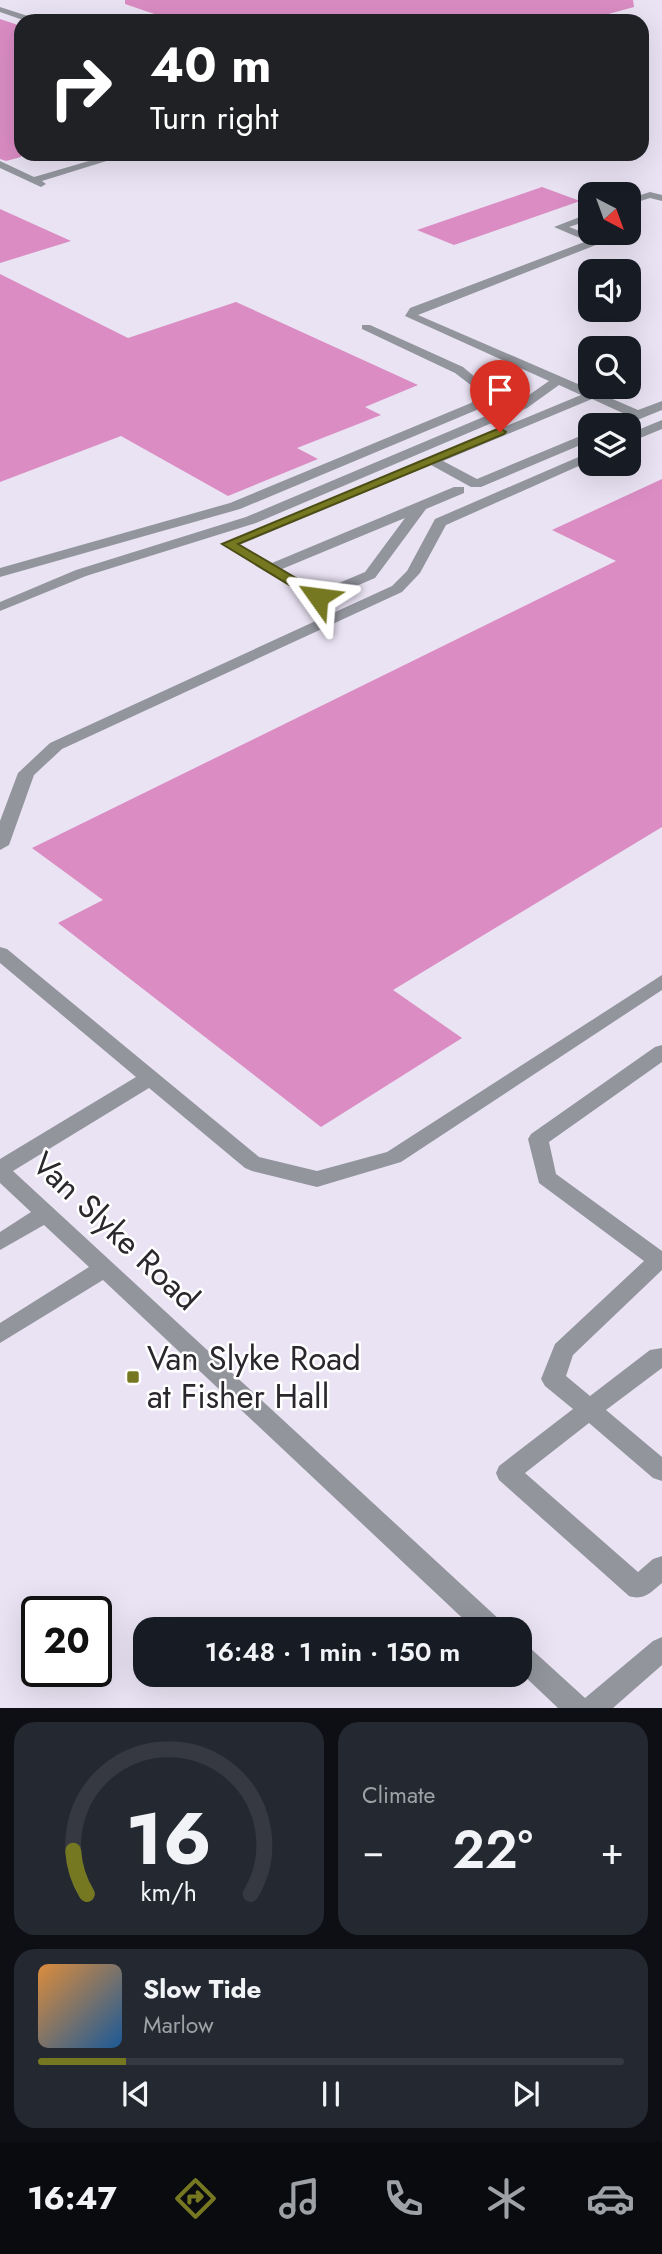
<!DOCTYPE html>
<meta charset="utf-8">
<style>
body{margin:0;font-family:Jost,sans-serif;background:#242831;color:#f1f3f6;height:100vh;display:flex;flex-direction:column;font-size:26px;white-space:nowrap}
*{box-sizing:border-box;margin:0}
p{font-size:23px;color:#9ea1a6}
.icon{flex:none;width:38px;height:38px;fill:none;stroke:currentColor;stroke-width:2;stroke-linecap:round;stroke-linejoin:round}
.map{position:relative;height:1708px;overflow:hidden}
.details{display:flex;flex-direction:column;gap:14px;padding:14px;background:#0d0f14;flex:1}
.details>*{flex:none}
.top-card{position:absolute;left:14px;top:14px;width:635px;height:147px;border-radius:21px;box-shadow:0 7px 28px #0002;background:#202124;color:#fff;overflow:hidden}
.needle{width:46px;rotate:139deg}
.fabs{position:absolute;left:578px;top:182px;display:grid;gap:14px}
.fabs a{display:grid;place-items:center;width:63px;height:63px;border-radius:14px;background:#171b24;box-shadow:0 7px 28px #0002;font-size:35px}
.speed{position:absolute;left:21px;top:1596px;display:flex;gap:14px;font-size:35px;font-weight:700;text-align:center}
.speed>*{display:grid;place-content:center;width:91px;height:91px;border-radius:50%;background:#171b24;box-shadow:0 7px 28px #0002;line-height:1}
.speed .limit{border:4px solid #111;border-radius:10px;background:#fff;color:#111}
.pin{position:absolute;display:grid;place-items:center;width:60px;height:60px;color:#fff;margin:-72px -30px;border-radius:50% 50% 50% 0;rotate:-45deg;box-shadow:0 0 7px #0007}
.pin .icon{rotate:45deg}
.me{position:absolute;width:77px;margin:-38px;rotate:301deg;stroke-linejoin:round;filter:drop-shadow(0 0 5px #0008)}
.turn{display:flex;align-items:center;gap:24px;height:147px;padding:0 21px;font-size:32px}
.turn .icon{width:91px;height:91px;stroke-width:2.5}
.turn b{display:block;font-size:49px;line-height:60px}
.big{font-size:52px;font-weight:600;line-height:1.1}
.details .widget{flex:1;display:flex;flex-direction:column;justify-content:center;gap:10px;min-width:0;padding:0 24px;border-radius:21px;background:#242831}
.details .dial{align-items:center;gap:0}
.dial svg{height:182px;overflow:visible;fill:none;stroke:#363941;stroke-width:7;stroke-linecap:round;text-anchor:middle}
.dial text{fill:#f1f3f6;stroke:none}
.song{display:flex;align-items:center;gap:21px}
.cover{width:84px;height:84px;border-radius:10px;background:linear-gradient(135deg,hsl(30 70% 55%),hsl(210 70% 35%))}
.played{height:7px;border-radius:4px;background:linear-gradient(90deg,#757820 15%,#363941 15%)}
.keys{display:flex;justify-content:space-around;direction:ltr}
.heat{display:flex;justify-content:space-between;align-items:center;font-size:38px;direction:ltr}
.details .tiles{flex:1;display:grid;gap:14px;grid-template-columns:1fr 1fr}
.widget:last-child{grid-column:span 2}
.trip{position:absolute;left:133px;top:1617px;width:399px;height:70px;border-radius:21px;background:#171b24;box-shadow:0 7px 28px #0002;font-weight:600;line-height:70px;text-align:center}
.menu{display:flex;height:112px;justify-content:space-around;align-items:center;background:#090b0e;color:#9ea1a6}
.menu .icon{width:49px;height:49px}
.menu .selected{color:#757820}
.menu b{font-size:32px;color:#f1f3f6}
.map>svg:first-child{display:block}
.building{fill:#da8cc3}
.lines{fill:none;stroke-linecap:round;stroke-linejoin:round}
.minor{fill:#93959d;fill-rule:evenodd}
.route{fill:#757820;stroke:#4c4e15;stroke-width:2}
.poi-dot{fill:#757820;stroke:#fff;stroke-width:2.5}
.labels{text-anchor:middle;dominant-baseline:central;stroke-width:5;stroke-linejoin:round;paint-order:stroke}
.near-street-label{font-size:33px;fill:#2a272d;stroke:#fff}
.near-poi-label{font-size:33px;fill:#2a272d;stroke:#fff;text-anchor:start}
</style>
<div class="map">
<svg width="662" height="1708" viewBox="0 0 662 1708">
<rect width="100%" height="100%" fill="#eae3f4"/>
<g class="building">
<path d="M125 0H633L634 7 583 21H175L125 4Z"/>
<path d="M0 19 21 26V157L6 161 0 159Z"/>
<path d="M542 187 580 201 454 245 417 230Z"/>
<path d="M0 209 71 241 0 263Z"/>
<path d="M0 274 128 338 236 302 418 385 365 407 381 415 297 448 318 459 228 496 121 436 0 482Z"/>
<path d="M662 479V827L393 990 462 1038 321 1127 58 923 103 900 32 848 616 561 552 530Z"/>
</g>
<g class="lines">
<g class="minor">
<path d="M0 7 37 19 38 21H26L0 12Z"/>
<path d="M113 154H129L42 181 46 184 41 187 0 168V161L34 177Z"/>
<path d="M650 192 662 195V201L650 198 628 205V199Z"/>
<path d="M590 213V220L569 227 601 239V243L418 315 638 410 662 401V410L625 425H609L627 415 592 399 443 461 477 479 590 432V441L481 487H471L431 465 239 545 272 563 454 487H464V493L426 509 375 578 324 600H314L221 544 581 395 559 385 527 408 256 523 86 576 0 611V602L76 570 246 517 519 402 549 381 405 316 410 308 587 241 554 227ZM405 518 365 572 320 591 282 569Z"/>
<path d="M362 325H370L463 367 493 392 479 409 240 509 0 577V568L230 503 471 403 480 392 455 373 362 329Z"/>
<path d="M662 420V429L628 443V434Z"/>
<path d="M590 452V461L446 525 420 573 402 592 62 749 34 775 9 845 0 850V821L18 773 50 743 392 586 407 571 435 519Z"/>
<path d="M0 947 7 949 259 1157 317 1171 387 1152 662 975V990L401 1162 317 1187 252 1171 245 1168 149 1088 13 1171 501 1621 505 1629H474L103 1280 0 1343V1323L89 1267 44 1225 0 1250V1232L31 1212 0 1183V1159L136 1077 0 963Z"/>
<path d="M662 1045V1062L549 1142 556 1174 662 1251V1270L573 1355 566 1376 590 1396 650 1350 662 1348V1368L606 1410 662 1457V1481L653 1478 589 1423 525 1473 638 1572 653 1559 662 1556V1583C651 1592 644 1601 629 1596L499 1480 496 1473 499 1466 573 1409 545 1386 541 1379 555 1344 644 1261 539 1183 528 1139 531 1134 655 1047Z"/>
<path d="M662 1637V1665L613 1708H558L520 1672V1643L529 1647 585 1698 653 1641Z"/>
</g>
</g>
<path class="route" d="M500 428 506 432 504 434 238 544 323 594V600H314L222 544Z"/>
<rect class="poi-dot" x="126" y="1370" width="14" height="14" rx="3.5"/>
<g class="labels">
<g class="near-street-label">
<text transform="translate(116 1231) rotate(43)">Van Slyke Road</text>
</g>
<g class="near-poi-label">
<text x="147" y="1358">Van Slyke Road<tspan x="147" dy="38">at Fisher Hall</tspan></text>
</g>
</g>
</svg>
<div class="fabs">
<a><svg class="needle" viewBox="-14 -14 28 28"><path d="M0-13l5 13h-10z" fill="#e53935"/><path d="M0 13l5-13h-10z" fill="#9ea1a6"/></svg></a>
<a><svg class="icon" aria-label="sound" viewBox="0 0 24 24"><path d="M4 9h4l5-4v14l-5-4H4zM17 9q2 3 0 6"/></svg></a>
<a><svg class="icon" aria-label="search" viewBox="0 0 24 24"><circle cx="10" cy="10" r="6"/><path d="M15 15l6 6"/></svg></a>
<a><svg class="icon" aria-label="layers" viewBox="0 0 24 24"><path d="M12 4l9 5-9 5-9-5zM3 14l9 5 9-5"/></svg></a>
</div>
<div class="speed"><div class="limit">20</div></div>
<div class="pin" style="left:500px;top:432px;background:#d93025"><svg class="icon" aria-label="arrive" viewBox="0 0 24 24"><path d="M6 21V4h12l-3 4 3 4H6"/></svg></div>
<svg class="me" style="left:318px;top:597px" viewBox="-20 -20 40 40"><path d="M0-17L14 15 0 8-14 15z" fill="#757820" stroke="#fff" stroke-width="4"/></svg>
<div class="trip">16:48 · 1 min · 150 m</div>
<div class="top-card">
<div class="turn"><svg class="icon" aria-label="right" viewBox="0 0 24 24"><path d="M7 20v-9h11M14 6l5 5-5 5"/></svg><div><b>40 m</b>Turn right</div></div>
</div>
</div>
<section class="details">
<div class="tiles">
<div class="widget dial"><svg viewBox="0 0 100 80">
<path d="M14 69A42 42 0 1 1 86 69"/>
<path d="M14 69A42 42 0 0 1 8 50" stroke="#757820"/>
<text x="50" y="56" font-size="32" font-weight="700">16</text>
<text x="50" y="72" font-size="11">km/h</text>
</svg></div>
<div class="widget"><p>Climate</p>
<div class="heat"><a>−</a><b class="big">22°</b><a>+</a></div>
</div>
<div class="widget">
<div class="song"><i class="cover"></i><div><b>Slow Tide</b><p>Marlow</p></div></div>
<div class="played"></div>
<div class="keys"><svg class="icon" aria-label="previous" viewBox="0 0 24 24"><path d="M18 5L8 12l10 7zM5 5v14"/></svg><svg class="icon" aria-label="pause" viewBox="0 0 24 24"><path d="M8 5v14M16 5v14"/></svg><svg class="icon" aria-label="next" viewBox="0 0 24 24"><path d="M6 5l10 7-10 7zM19 5v14"/></svg></div>
</div>
</div>
</section>
<nav class="menu">
<b>16:47</b>
<svg class="icon selected" aria-label="directions" viewBox="0 0 24 24"><path d="M12 3l9 9-9 9-9-9zM9 14v-3h6M13 9l2 2-2 2"/></svg>
<svg class="icon" aria-label="music" viewBox="0 0 24 24"><path d="M9 18V5l10-2v13"/><circle cx="6" cy="18" r="3"/><circle cx="16" cy="16" r="3"/></svg>
<svg class="icon" aria-label="phone" viewBox="0 0 24 24"><path d="M5 4h4l2 5-3 2q2 4 5 5l2-3 5 2v4C11 20 4 13 5 4z"/></svg>
<svg class="icon" aria-label="climate" viewBox="0 0 24 24"><path d="M12 3v18M4 7l16 10M4 17L20 7"/></svg>
<svg class="icon" aria-label="car" viewBox="0 0 24 24"><path d="M5 17H2v-5l4-1 3-4h7l3 4 3 1v5h-3M9 17h6M6 11h13"/><circle cx="7" cy="17" r="2"/><circle cx="17" cy="17" r="2"/></svg>
</nav>
